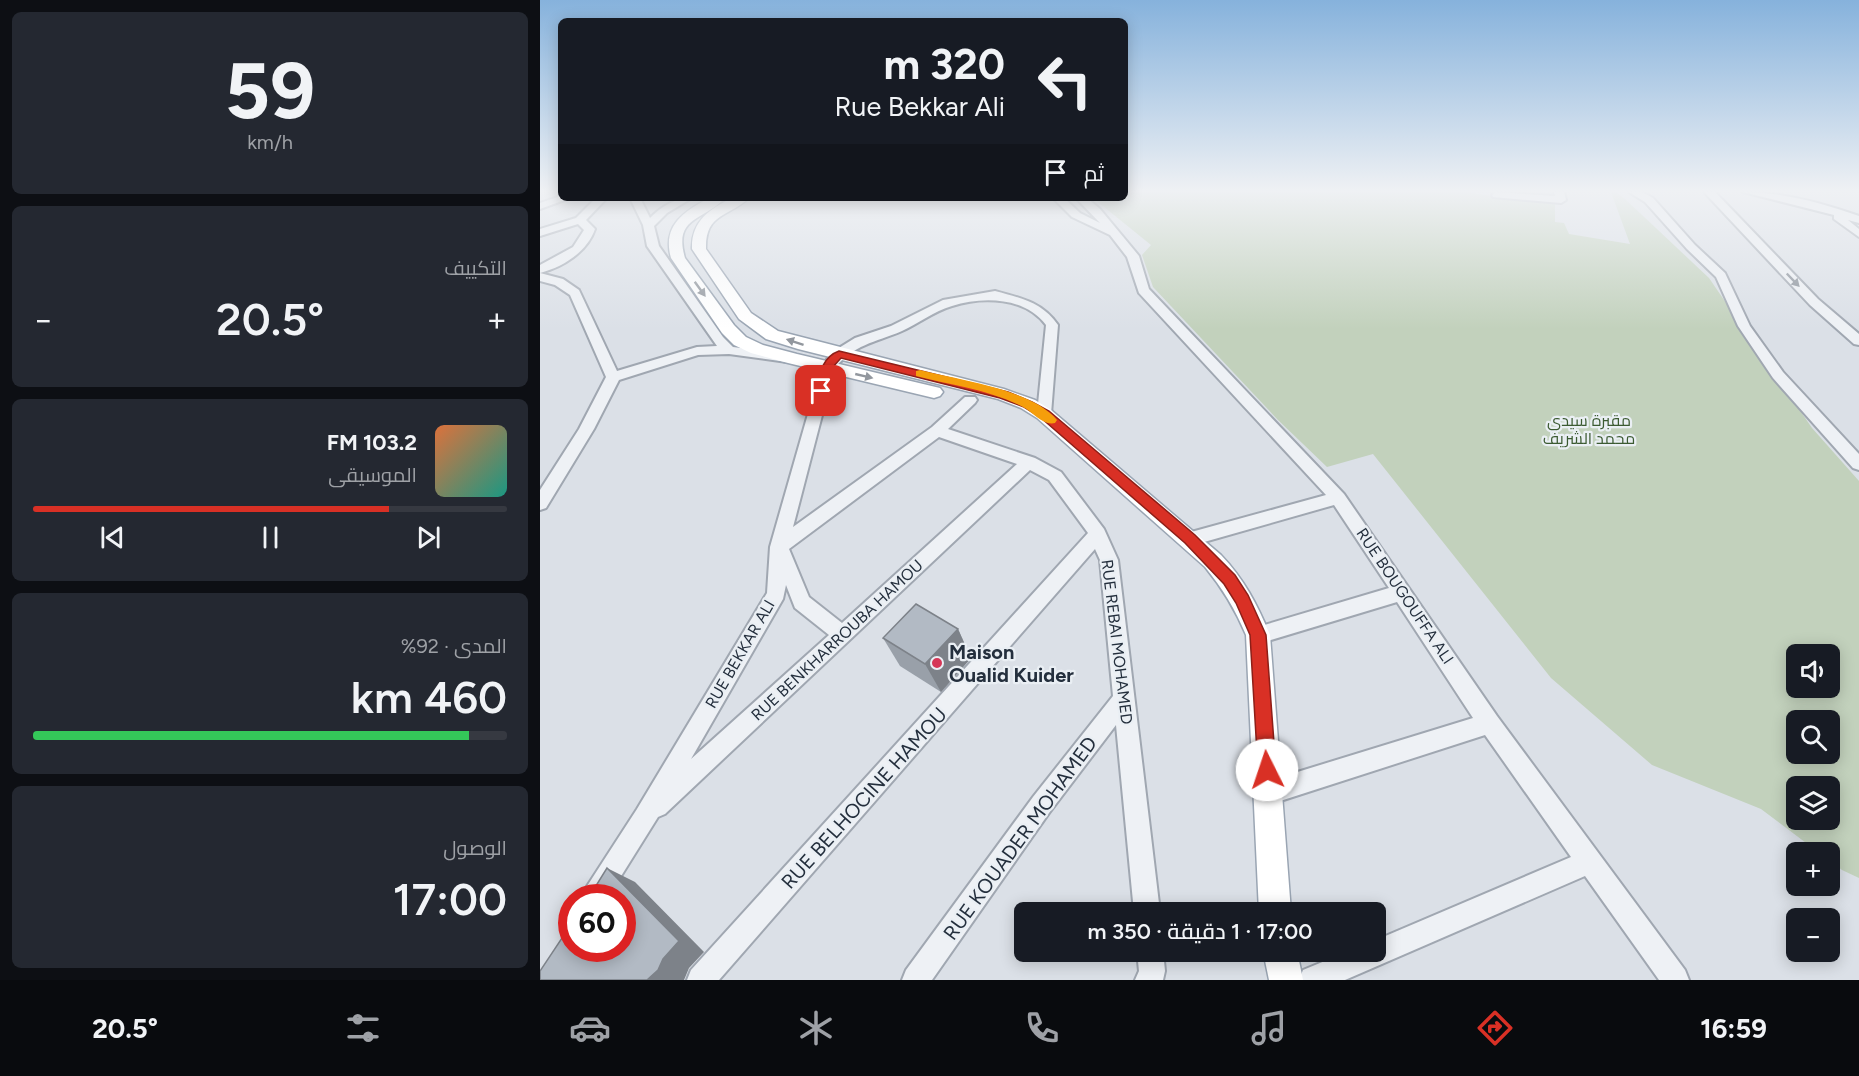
<!DOCTYPE html>
<html lang="ar">
<meta charset="utf-8">
<style>
body{margin:0;font-family:Figtree,Cairo,sans-serif;background:#242831;color:#f1f3f6;direction:rtl;height:100vh;display:flex;flex-direction:column;font-size:22px;white-space:nowrap}
*{box-sizing:border-box;margin:0}
p{font-size:20px;color:#9ea1a6}
.icon{flex:none;width:33px;height:33px;fill:none;stroke:currentColor;stroke-width:2;stroke-linecap:round;stroke-linejoin:round}
.map{position:relative;flex:1;overflow:hidden;direction:ltr}
.sheet{display:flex;flex-direction:column;gap:12px;padding:12px;background:#0d0f14;width:540px}
.sheet>*{flex:none}
.banner{position:absolute;left:18px;top:18px;width:570px;height:183px;border-radius:9px;box-shadow:0 3px 15px #0003;direction:rtl;background:#171b24;color:#f1f3f6;overflow:hidden}
.controls{position:absolute;left:1246px;top:644px;display:grid;gap:12px}
.controls a{display:grid;place-items:center;width:54px;height:54px;border-radius:9px;background:#171b24;box-shadow:0 3px 15px #0003;font-size:30px}
.speed{position:absolute;left:18px;top:884px;display:flex;gap:12px;font-size:30px;font-weight:700;text-align:center}
.speed>*{display:grid;place-content:center;width:78px;height:78px;border-radius:50%;background:#171b24;box-shadow:0 3px 15px #0003;line-height:1}
.speed .limit{border:9px solid #d22;background:#fff;color:#111}
.pin{position:absolute;display:grid;place-items:center;width:51px;height:51px;color:#fff;margin:-26px;border-radius:12px;box-shadow:0 3px 9px #0006}
.me{position:absolute;width:66px;margin:-33px;rotate:356deg;stroke-linejoin:round;filter:drop-shadow(0 0 4px #0008)}
.turn{display:flex;align-items:center;gap:21px;height:126px;padding:0 24px;font-size:27px}
.turn .icon{width:78px;height:78px;stroke-width:2.5}
.turn b{display:block;font-size:42px;line-height:51px}
.then{display:flex;align-items:center;height:57px;padding:0 24px;background:#0003;gap:12px;font-size:22px}
.big{font-size:45px;font-weight:600;line-height:1.1}
.sheet .widget{flex:1;display:flex;flex-direction:column;justify-content:center;gap:9px;min-width:0;padding:0 21px;border-radius:9px;background:#242831}
.sheet .dial{align-items:center;gap:0}
.dial b{font-size:78px;line-height:1}
.song{display:flex;align-items:center;gap:18px}
.cover{width:72px;height:72px;border-radius:9px;background:linear-gradient(135deg,hsl(20 70% 55%),hsl(170 70% 35%))}
.played{height:6px;border-radius:3px;background:linear-gradient(90deg,#d93025 75%,#363941 75%)}
.keys{display:flex;justify-content:space-around;direction:ltr}
.heat{display:flex;justify-content:space-between;align-items:center;font-size:33px;direction:ltr}
.charge{height:9px;border-radius:4px;background:linear-gradient(90deg,#34c759 92%,#363941 0)}
.trip{position:absolute;left:474px;top:902px;width:372px;height:60px;border-radius:9px;background:#171b24;box-shadow:0 3px 15px #0003;font-weight:600;line-height:60px;text-align:center;direction:rtl}
.menu{display:flex;height:96px;justify-content:space-around;align-items:center;background:#090b0e;color:#9ea1a6}
.menu .icon{width:42px;height:42px}
.menu .active{color:#d93025}
.menu b{font-size:27px;color:#f1f3f6}
main{display:flex;flex:1;min-height:0}
.map>svg:first-child{display:block}
.green{fill:#c2d1bc;fill-rule:evenodd}
.lines{fill:none;stroke-linecap:round;stroke-linejoin:round}
.minor-casing{stroke:#a0a7b1;stroke-width:4}
.major-casing{stroke:#9aa5b3;stroke-width:3}
.minor{fill:#eef1f5;fill-rule:evenodd}
.major{fill:#fff;fill-rule:evenodd}
.wall{fill:#99a0a9}
.shaded-wall{fill:#7d8289}
.building{fill:#b2bac4;stroke:#7d8289;stroke-width:1.5}
.oneway{fill:#899099}
.oneway2{fill:#92979e}
.route{fill:#d93025;stroke:#8d1f18;stroke-width:1.5}
.slow{fill:#f59e0b}
.poi-dot{fill:#d53757;stroke:#eaeff4;stroke-width:2}
.labels{text-anchor:middle;dominant-baseline:central;stroke-width:4.5;stroke-linejoin:round;paint-order:stroke}
.park-label{font-size:16px;fill:#3b5a31;stroke:#eaeff4}
.street-label{font-size:16px;fill:#242f3d;stroke:#eaeff4}
.near-poi-label{font-size:20px;font-weight:bold;fill:#242f3d;stroke:#eaeff4;text-anchor:start}
.near-street-label{font-size:20px;fill:#242f3d;stroke:#eaeff4}
</style>
<main>
<div class="map">
<svg width="1319" height="980" viewBox="0 0 1319 980">
<rect width="100%" height="100%" fill="#dbe0e7"/>
<path class="green" d="M585 192H927C956 199 987 194 1015 203V222L1024 223 1029 234 1090 244 1071 192H1076L1084 198 1169 278 1272 428 1319 481V878L1302 870 1290 861V852H1278L1221 809 1112 765 1011 678 833 454 787 467 738 420 613 287 602 255 611 245 553 198H585ZM1257 654H1290V687H1257ZM1257 720H1290V753H1257ZM1257 786H1290V819H1257Z"/>
<g class="lines">
<g class="minor-casing">
<g id="minor">
<path d="M956 192 1015 196 1014 192H1024L1026 200 1021 203 953 197 952 195Z"/>
<path d="M1089 192H1102L1113 198 1155 245 1185 273 1210 326 1243 372 1319 454V470L1313 468 1233 378 1198 326 1176 277 1147 249 1105 202Z"/>
<path d="M1164 192H1175L1278 299 1319 334V345L1314 344 1270 305Z"/>
<path d="M1203 192C1242 192 1283 203 1319 216V223L1308 220 1319 229V237L1294 219V215Z"/>
<path d="M21 196V198H30L0 209V203Z"/>
<path d="M56 198H67L46 220 55 229C47 252 23 267 0 273L23 279 39 290 77 371 157 347 177 346 107 246 103 225 90 198H100L110 218C122 206 135 198 152 198L127 213 114 226 119 246 183 337 193 347 247 354 254 358 247 362 189 354 158 355 79 380 54 429 6 508 0 510V490L39 429 66 377 30 295 15 285 0 281V265L33 247 44 230 38 224 0 236V229L36 218Z"/>
<path d="M513 198H524L540 213 560 223 536 198H547L560 209 599 256 609 289 804 494 957 716 1145 970 1149 980H1119L1045 876 805 980H759L763 970 809 951H836V940L1031 857 945 735 728 805 720 801 716 793 720 785 728 781 933 718 857 602 718 644 711 641 708 635 711 629 849 588 794 505 650 546 644 544 641 539 644 534 786 495 599 293 587 257 570 235 532 217Z"/>
<path d="M455 291C481 298 502 302 518 325L511 414 509 417H499L497 414 506 325C485 297 443 296 412 306 394 311 378 324 362 331 334 343 314 344 294 369L253 527 392 427 425 397H435L437 400 435 403 408 429 495 458 521 472 564 529 578 560 620 912H594L576 725 509 813 392 980H362L366 970 493 797 573 696 560 560 555 549 179 980H147L151 970 548 533 509 480 490 470 125 814 118 817 68 897H40L97 809 227 593 230 547 282 365 294 351 315 338 351 326 403 300ZM399 437 477 464 302 623 269 597 249 549ZM246 585 255 608 289 635 151 759 243 599Z"/>
<path d="M597 951H623L625 971 623 980H595L599 971Z"/>
</g>
</g>
<g class="major-casing">
<g id="major">
<path d="M169 198 184 199C163 221 133 217 145 258L194 325 206 337 223 345 257 354 400 388 403 392 400 396 394 398 248 363 211 353 194 345 182 333 131 258C122 226 143 212 169 198Z"/>
<path d="M192 198H209C189 217 165 213 166 249L211 313 238 331 464 389 495 400 511 410 681 555C704 579 717 604 730 635L751 912H719L706 635C695 609 683 589 665 567L497 418 481 408 458 399 258 349 226 339 199 319 152 249C151 222 169 209 192 198Z"/>
<path d="M723 951H757L763 980H729Z"/>
</g>
</g>
<use href="#minor" class="minor"/>
<use href="#major" class="major"/>
</g>
<path class="wall" d="M418 629 431 658 401 692 360 666 343 638Z"/>
<g class="shaded-wall">
<path d="M418 629 431 658 401 692 385 664Z"/>
<path d="M67 868 95 882 164 952 149 968 144 980H107Z"/>
</g>
<g class="building">
<path d="M376 604 418 629 385 664 343 638Z"/>
<path d="M67 868 139 941 123 959 118 970 107 980H0V971L32 923V948H82V897H49Z"/>
</g>
<defs><path id="oneway-solid" d="M-6-.8H1V-3.2L6.5 0L1 3.2V.8H-6Z" transform="scale(1.5)"/></defs>
<use class="oneway" href="#oneway-solid" transform="translate(1253 280) rotate(46)"/>
<g class="oneway2">
<use href="#oneway-solid" transform="translate(160 289) rotate(54)"/>
<use href="#oneway-solid" transform="translate(255 342) rotate(-162)"/>
<use href="#oneway-solid" transform="translate(324 376) rotate(13)"/>
</g>
<linearGradient id="sky" x2="0" y2="1"><stop stop-color="#86b2dc"/><stop offset="0.58" stop-color="#eff1f4"/><stop offset="1" stop-color="#eff1f4" stop-opacity="0"/></linearGradient>
<rect width="1319" height="329" fill="url(#sky)"/>
<path class="route" d="M299 351 468 392 492 402 509 411 655 535 695 575 708 595 726 635 736 770 733 777 727 780 720 777 718 770 710 635 696 603 684 584 645 543 500 417 484 407 460 398 301 358 292 368 285 393H277L275 391C279 375 282 357 299 351Z"/>
<path class="slow" d="M380 370C418 380 492 389 517 420L515 423C503 426 493 412 483 407 451 390 410 385 376 376V371Z"/>
<circle class="poi-dot" cx="397" cy="663" r="6"/>
<g class="labels">
<g class="park-label">
<text x="1049" y="420">مقبرة سيدي<tspan x="1049" dy="18">محمد الشريف</tspan></text>
</g>
<g class="street-label">
<text transform="translate(865 596) rotate(56)">RUE BOUGOUFFA ALI</text>
<text transform="translate(297 640) rotate(-43)">RUE BENKHARROUBA HAMOU</text>
<text transform="translate(577 642) rotate(83)">RUE REBAI MOHAMED</text>
<text transform="translate(200 654) rotate(-60)">RUE BEKKAR ALI</text>
</g>
<g class="near-poi-label">
<text x="409" y="652">Maison<tspan x="409" dy="23">Oualid Kuider</tspan></text>
</g>
<g class="near-street-label">
<text transform="translate(324 798) rotate(-48)">RUE BELHOCINE HAMOU</text>
<text transform="translate(480 838) rotate(-54)">RUE KOUADER MOHAMED</text>
</g>
</g>
</svg>
<div class="controls">
<a><svg class="icon" aria-label="sound" viewBox="0 0 24 24"><path d="M4 9h4l5-4v14l-5-4H4zM17 9q2 3 0 6"/></svg></a>
<a><svg class="icon" aria-label="search" viewBox="0 0 24 24"><circle cx="10" cy="10" r="6"/><path d="M15 15l6 6"/></svg></a>
<a><svg class="icon" aria-label="layers" viewBox="0 0 24 24"><path d="M12 4l9 5-9 5-9-5zM3 14l9 5 9-5"/></svg></a>
<a>+</a>
<a>−</a>
</div>
<div class="speed"><div class="limit">60</div></div>
<div class="pin" style="left:281px;top:391px;background:#d93025"><svg class="icon" aria-label="arrive" viewBox="0 0 24 24"><path d="M6 21V4h12l-3 4 3 4H6"/></svg></div>
<svg class="me" style="left:727px;top:770px" viewBox="-20 -20 40 40"><circle r="19" fill="#fff"/><path d="M0-13L10 11 0 6-10 11z" fill="#d93025"/></svg>
<div class="trip">17:00 · 1 دقيقة · 350 m</div>
<div class="banner">
<div class="turn"><svg class="icon" aria-label="left" viewBox="0 0 24 24"><path d="M17 20v-9H6M10 6l-5 5 5 5"/></svg><div><b>320 m</b>Rue Bekkar Ali</div></div>
<div class="then">ثم<svg class="icon" aria-label="arrive" viewBox="0 0 24 24"><path d="M6 21V4h12l-3 4 3 4H6"/></svg></div>
</div>
</div>
<section class="sheet">
<div class="widget dial"><b>59</b><p>km/h</p></div>
<div class="widget"><p>التكييف</p>
<div class="heat"><a>−</a><b class="big">20.5°</b><a>+</a></div>
</div>
<div class="widget">
<div class="song"><i class="cover"></i><div><b>103.2 FM</b><p>الموسيقى</p></div></div>
<div class="played"></div>
<div class="keys"><svg class="icon" aria-label="previous" viewBox="0 0 24 24"><path d="M18 5L8 12l10 7zM5 5v14"/></svg><svg class="icon" aria-label="pause" viewBox="0 0 24 24"><path d="M8 5v14M16 5v14"/></svg><svg class="icon" aria-label="next" viewBox="0 0 24 24"><path d="M6 5l10 7-10 7zM19 5v14"/></svg></div>
</div>
<div class="widget"><p>المدى · 92%</p><b class="big">460 km</b><div class="charge"></div></div>
<div class="widget"><p>الوصول</p><b class="big">17:00</b></div>
</section>
</main>
<nav class="menu">
<b>16:59</b>
<svg class="icon active" aria-label="directions" viewBox="0 0 24 24"><path d="M12 3l9 9-9 9-9-9zM9 14v-3h6M13 9l2 2-2 2"/></svg>
<svg class="icon" aria-label="music" viewBox="0 0 24 24"><path d="M9 18V5l10-2v13"/><circle cx="6" cy="18" r="3"/><circle cx="16" cy="16" r="3"/></svg>
<svg class="icon" aria-label="phone" viewBox="0 0 24 24"><path d="M5 4h4l2 5-3 2q2 4 5 5l2-3 5 2v4C11 20 4 13 5 4z"/></svg>
<svg class="icon" aria-label="climate" viewBox="0 0 24 24"><path d="M12 3v18M4 7l16 10M4 17L20 7"/></svg>
<svg class="icon" aria-label="car" viewBox="0 0 24 24"><path d="M5 17H2v-5l4-1 3-4h7l3 4 3 1v5h-3M9 17h6M6 11h13"/><circle cx="7" cy="17" r="2"/><circle cx="17" cy="17" r="2"/></svg>
<svg class="icon" aria-label="filters" viewBox="0 0 24 24"><path d="M4 7h16M4 17h16"/><circle cx="9" cy="7" r="2"/><circle cx="15" cy="17" r="2"/></svg>
<b>20.5°</b>
</nav>
